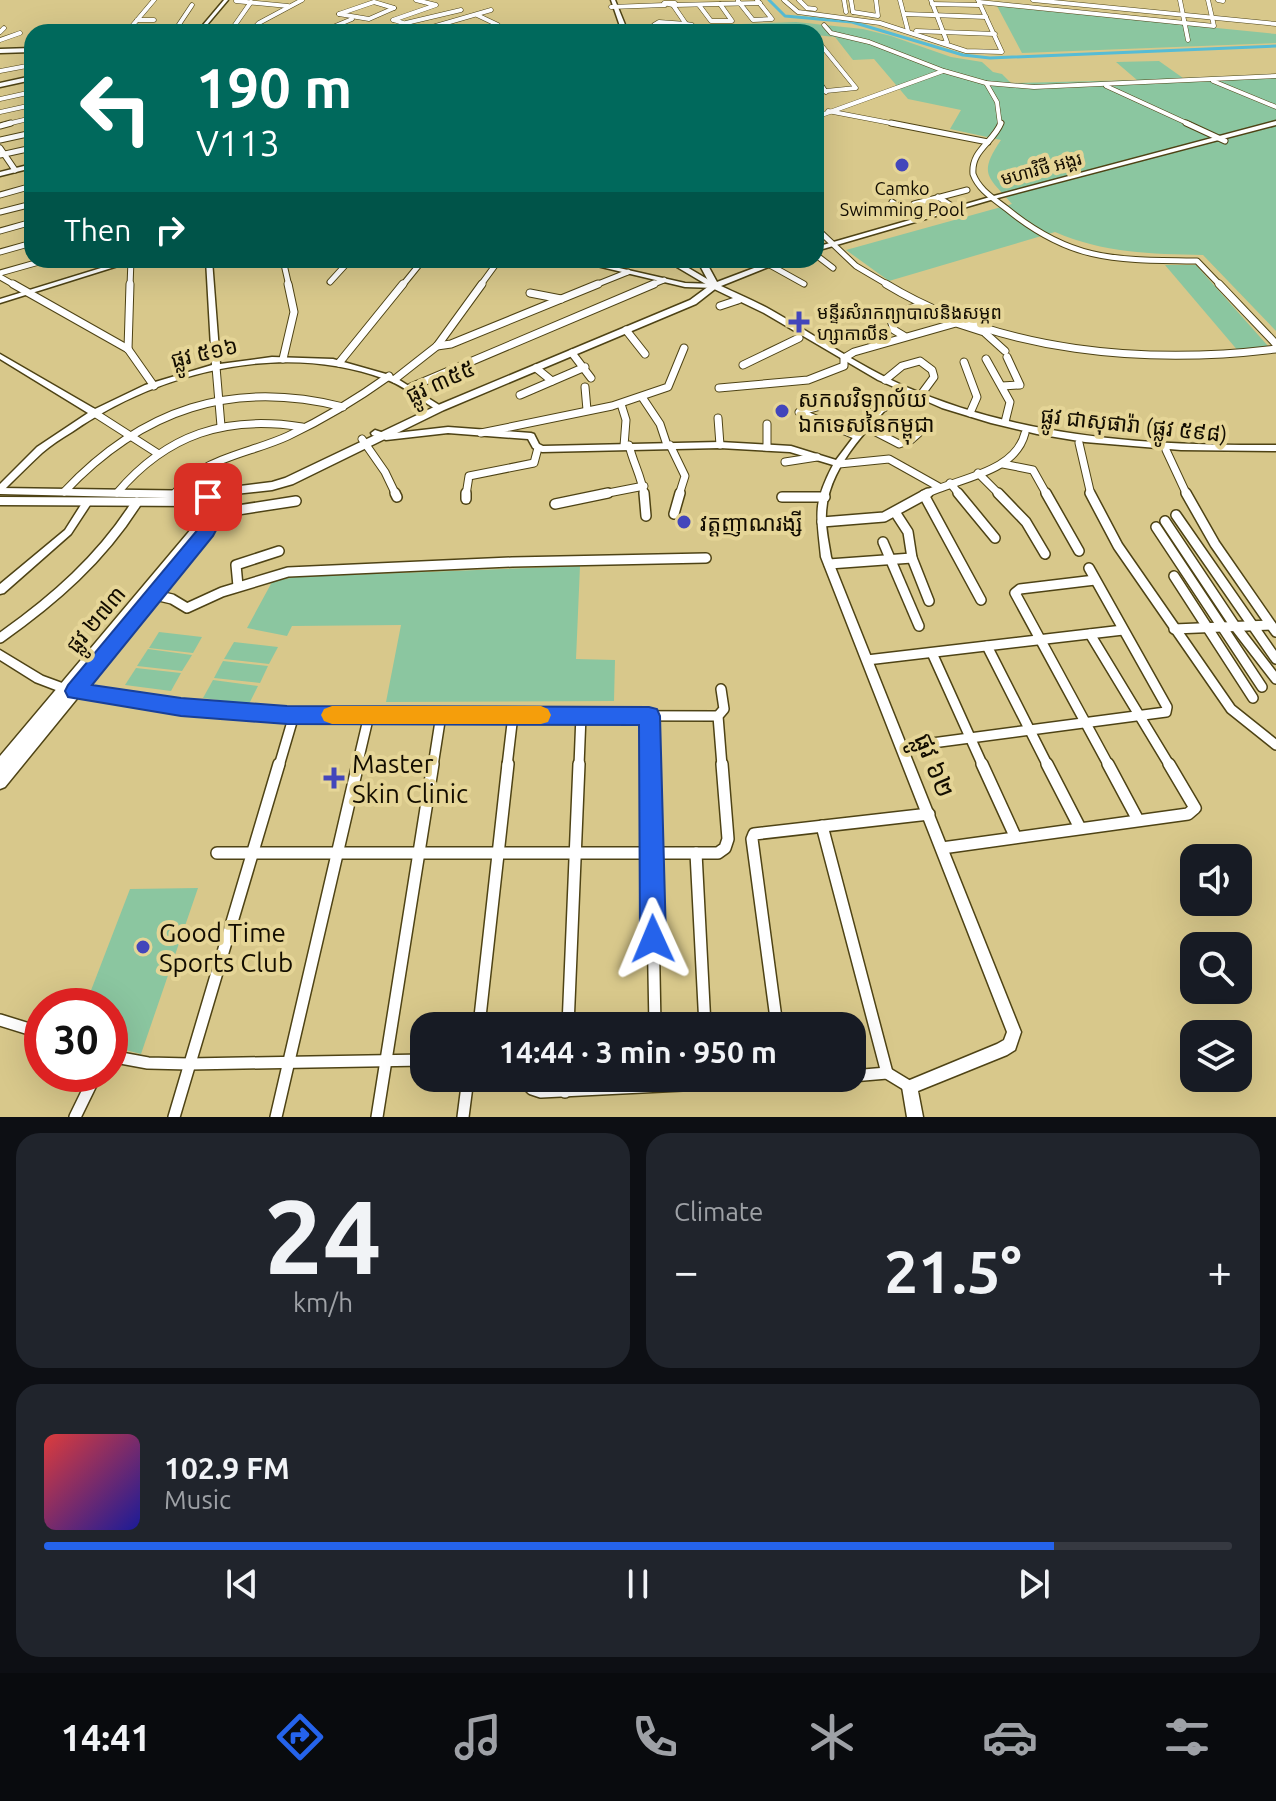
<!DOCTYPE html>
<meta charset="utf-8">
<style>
body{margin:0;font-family:Ubuntu,"Noto Sans Khmer",sans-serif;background:#20242c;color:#f1f3f6;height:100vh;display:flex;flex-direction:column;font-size:30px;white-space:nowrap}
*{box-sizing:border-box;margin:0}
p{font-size:26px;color:#9ea1a6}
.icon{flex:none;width:44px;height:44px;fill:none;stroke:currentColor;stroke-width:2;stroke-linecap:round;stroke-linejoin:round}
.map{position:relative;height:1117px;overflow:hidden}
.side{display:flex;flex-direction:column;gap:16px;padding:16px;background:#0d0f14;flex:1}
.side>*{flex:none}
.top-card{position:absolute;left:24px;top:24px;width:800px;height:244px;border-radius:24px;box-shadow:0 8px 32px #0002;background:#00695c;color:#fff;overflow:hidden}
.buttons{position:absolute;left:1180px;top:844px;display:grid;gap:16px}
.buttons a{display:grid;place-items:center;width:72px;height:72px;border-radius:16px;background:#171b24;box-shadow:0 8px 32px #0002;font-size:40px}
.speed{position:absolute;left:24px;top:988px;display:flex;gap:16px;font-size:40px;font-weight:700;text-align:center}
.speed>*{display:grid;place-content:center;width:104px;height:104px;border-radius:50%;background:#171b24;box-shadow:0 8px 32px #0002;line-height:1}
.speed .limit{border:12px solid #d22;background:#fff;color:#111}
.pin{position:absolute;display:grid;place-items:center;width:68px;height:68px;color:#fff;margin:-34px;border-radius:16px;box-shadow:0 4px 12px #0006}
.me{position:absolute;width:88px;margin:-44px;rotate:359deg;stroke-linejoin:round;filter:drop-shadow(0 0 6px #0008)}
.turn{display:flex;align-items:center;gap:28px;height:168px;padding:0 40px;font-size:36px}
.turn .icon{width:104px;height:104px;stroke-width:2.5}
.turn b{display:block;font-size:56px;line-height:68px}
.then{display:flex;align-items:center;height:76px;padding:0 40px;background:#0003;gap:16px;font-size:30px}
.big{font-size:60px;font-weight:700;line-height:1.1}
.side .card{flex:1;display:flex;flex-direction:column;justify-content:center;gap:12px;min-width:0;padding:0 28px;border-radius:24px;background:#20242c}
.side .dial{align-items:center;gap:0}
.dial b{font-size:104px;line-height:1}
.song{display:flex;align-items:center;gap:24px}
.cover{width:96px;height:96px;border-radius:12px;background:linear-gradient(135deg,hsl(0 70% 55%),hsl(240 70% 35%))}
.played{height:8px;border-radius:4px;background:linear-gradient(90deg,#2563eb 85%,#363941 85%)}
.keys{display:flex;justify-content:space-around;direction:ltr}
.heat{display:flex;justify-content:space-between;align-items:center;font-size:44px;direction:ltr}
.side .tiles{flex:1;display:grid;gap:16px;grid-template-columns:1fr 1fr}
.card:last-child{grid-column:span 2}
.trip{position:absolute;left:410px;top:1012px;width:456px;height:80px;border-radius:24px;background:#171b24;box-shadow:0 8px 32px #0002;font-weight:700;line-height:80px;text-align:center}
.dock{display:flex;height:128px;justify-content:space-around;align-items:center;background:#090b0e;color:#9ea1a6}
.dock .icon{width:56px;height:56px}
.dock .on{color:#2563eb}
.dock b{font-size:36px;color:#f1f3f6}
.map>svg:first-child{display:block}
.green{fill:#8bc6a0}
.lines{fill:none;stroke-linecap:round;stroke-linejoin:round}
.canal{stroke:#56bcd5;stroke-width:3}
.minor-far4-casing{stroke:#4e4315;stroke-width:5}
.minor-far3-casing{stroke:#4e4315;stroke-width:7}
.minor-far2-casing{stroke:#4e4315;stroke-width:9}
.minor-far1-casing{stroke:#4e4315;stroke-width:12}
.minor-casing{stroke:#4e4315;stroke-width:14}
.tertiary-casing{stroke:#4e4315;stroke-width:3}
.secondary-casing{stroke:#4e4315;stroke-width:3}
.primary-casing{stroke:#4e4315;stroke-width:3}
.minor-far4{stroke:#fff;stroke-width:4}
.minor-far3{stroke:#fff;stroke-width:5}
.minor-far2{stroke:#fff;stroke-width:7}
.minor-far1{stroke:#fff;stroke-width:9}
.minor{stroke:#fff;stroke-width:11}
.tertiary{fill:#fff;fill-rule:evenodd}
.secondary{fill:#fff;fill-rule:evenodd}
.primary{fill:#fff;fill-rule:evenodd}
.route{fill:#2563eb;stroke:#184099;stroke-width:2}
.slow{fill:#f59e0b}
.poi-dot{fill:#4346bb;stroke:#e5d597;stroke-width:3}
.labels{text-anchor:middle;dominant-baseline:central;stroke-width:8;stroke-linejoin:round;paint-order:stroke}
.far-street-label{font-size:18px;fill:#130d00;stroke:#e5d597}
.far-poi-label{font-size:18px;fill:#130d00;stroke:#e5d597}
.street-label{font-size:22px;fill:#130d00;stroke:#e5d597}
.poi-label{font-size:22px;fill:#130d00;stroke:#e5d597;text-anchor:start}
.near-poi-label{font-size:26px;fill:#130d00;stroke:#e5d597;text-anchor:start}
.near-street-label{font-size:26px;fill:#130d00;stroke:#e5d597}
</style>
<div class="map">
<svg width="1276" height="1117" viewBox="0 0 1276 1117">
<rect width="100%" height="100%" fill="#d8c88b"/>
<g class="green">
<path d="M997 6 1276 34V43L1022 53Z"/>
<path d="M796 22 863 29 891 36 951 57 982 62 993 72 1002 74 1011 83 1137 80 1116 62 1159 61 1183 78 1276 74V331L1203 255C1151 254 1103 253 1055 232L889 281 846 250 1012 204C989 177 977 175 1001 140L950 129 961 110 908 99 874 59 853 60 835 37 816 35V32H715L711 25Z"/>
<path d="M1165 265H1196L1268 346 1239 352Z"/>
<path d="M580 566 576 659 615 660 614 701 386 702 401 625 292 626 287 636 247 628 272 582 294 577Z"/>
<path d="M159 632 202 637 193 653 149 648Z"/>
<path d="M234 642 278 647 269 664 224 659Z"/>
<path d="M148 649 192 655 182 671 137 666Z"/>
<path d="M223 661 268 666 260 683 214 678Z"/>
<path d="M136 668 181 673 171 691 125 685Z"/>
<path d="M213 680 258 686 249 704 203 698Z"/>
<path d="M198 888 141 1054 110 1046V1006H85L130 889Z"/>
</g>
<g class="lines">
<path class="canal" d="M769 0 785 16 852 22 963 55 990 58 1276 46"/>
<g class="minor-far4-casing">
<g id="minor-far4">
<path d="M784 0 798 12 880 23 966 51 1002 52 978 0"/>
<path d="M799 0 807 8 815 9"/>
<path d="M844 0 846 12"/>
<path d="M851 0 853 12"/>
<path d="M900 0 908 31"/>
<path d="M931 0 947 42 943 43"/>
<path d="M1033 0 1276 24"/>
<path d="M1180 0 1188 40"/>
<path d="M1218 0 1223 1"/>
<path d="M236 1 288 6"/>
<path d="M738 1 753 20 772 19 757 0"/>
<path d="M979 2 1214 26 1208 0"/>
<path d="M664 3H675L673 5Z"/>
<path d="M932 4 980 5"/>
<path d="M673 5 686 24 692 25 697 32"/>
<path d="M674 5 760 3"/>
<path d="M699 5 711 21H732L720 4"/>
<path d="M611 7 665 5"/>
<path d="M853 12 878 16 876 0"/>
<path d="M339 14 369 19 394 8"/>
<path d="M339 14 374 2 394 8"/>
<path d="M905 14 986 17"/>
<path d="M137 20H154"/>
<path d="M393 20 436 5 416 0"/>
<path d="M394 20 427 31"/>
<path d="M406 23 461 10"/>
<path d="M654 25 659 22 686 24"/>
<path d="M824 25 831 33 869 42 944 71 986 83 997 102 1000 125"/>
<path d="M422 30 491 10"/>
<path d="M916 31 995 34"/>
<path d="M0 32 4 28"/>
<path d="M127 32 154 0"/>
<path d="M174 32 192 5"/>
<path d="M230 32 251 2"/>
<path d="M250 32 259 23 302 0"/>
<path d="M321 32 352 19"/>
<path d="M444 32 467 27"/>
<path d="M462 32 498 25 477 15"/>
<path d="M0 40 20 33"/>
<path d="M0 71 32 65"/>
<path d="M816 77 826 92"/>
<path d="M1213 81 1276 107"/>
<path d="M986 83 1034 87 1276 76"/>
<path d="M1106 86 1191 125"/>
<path d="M816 92 856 88 817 40"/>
<path d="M0 99 32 92"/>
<path d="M828 111 901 125"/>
<path d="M0 112 32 105"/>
<path d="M816 117 943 71"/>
<path d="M3 125 32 118"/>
</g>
</g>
<g class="minor-far3-casing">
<g id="minor-far3">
<path d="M891 123 988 142"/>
<path d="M1001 123C993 143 971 150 973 174 979 190 993 198 1007 209 1072 262 1116 260 1197 261L1221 286"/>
<path d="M1186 123 1225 141"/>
<path d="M0 126 11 123"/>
<path d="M0 140 32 133"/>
<path d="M0 148 15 170"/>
<path d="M0 155 32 148"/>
<path d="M0 195 32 186"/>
<path d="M938 197 955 208"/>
<path d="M892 202 917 218"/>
<path d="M914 204 967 190"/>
<path d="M0 212 32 204"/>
<path d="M816 228 856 266 890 286"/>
<path d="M0 231 32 222"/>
<path d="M0 252 32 243"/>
<path d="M816 255 833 268"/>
<path d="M283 260 289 286"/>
<path d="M768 264 804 284"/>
<path d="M0 273 46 260"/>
<path d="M0 277 16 286"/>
<path d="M330 282 350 260"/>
<path d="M130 286 131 260"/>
<path d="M402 286 423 260"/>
<path d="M480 286 499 260"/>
<path d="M593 286 628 272"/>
<path d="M649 286 664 280"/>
</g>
</g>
<g class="minor-far2-casing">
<g id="minor-far2">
<path d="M13 284 128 349 154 386"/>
<path d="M886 284C1000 353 1147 365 1276 349"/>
<path d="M1219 284 1276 344"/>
<path d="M530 293 561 299"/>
<path d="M720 306 738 300"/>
<path d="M626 330 645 354"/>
<path d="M904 336 894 330 890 317 915 307"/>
<path d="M437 346 451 344 598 284"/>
<path d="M128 349 130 284"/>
<path d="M572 353 591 378"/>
<path d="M283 359 294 312 288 284"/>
<path d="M986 359 1010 402 1005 422"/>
<path d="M964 362 977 397 970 413"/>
<path d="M339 363 403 284"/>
<path d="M743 365 799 338"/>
<path d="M216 367 221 426"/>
<path d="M536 368 552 381"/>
<path d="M395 379 437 346 482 284"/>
<path d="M885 380 902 366 920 361 932 370 934 377 920 396"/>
<path d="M1002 386 1020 385 1007 357"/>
<path d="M411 387 654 284"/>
<path d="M585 387 587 410"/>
<path d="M719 388 808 380 844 366V358L854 352 956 323 984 332 1005 351"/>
<path d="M520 395 585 367"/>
<path d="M642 397 660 424 667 445"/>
<path d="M621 404 626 420 624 446"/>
<path d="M93 412 157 453"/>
<path d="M718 418 720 445"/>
<path d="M767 424V447"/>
<path d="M866 427 899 444 911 440 929 424"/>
<path d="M481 433 612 406 668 387 684 348"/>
<path d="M857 436 799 412 853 397 884 408"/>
<path d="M362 439 385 472 396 495"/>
<path d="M1079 443 1091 495"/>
<path d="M629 445C633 463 642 477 644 495"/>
<path d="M670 445 685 476 679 495"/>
<path d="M1166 450 1187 495"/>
<path d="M785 462 817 457"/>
<path d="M839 464 889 459 939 487"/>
<path d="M1003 464 1033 470 1047 495"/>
<path d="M978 473 1000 495"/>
<path d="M950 483 960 495"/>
<path d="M64 492C142 409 232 379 343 407"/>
<path d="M117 493C167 434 226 415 302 427"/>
<path d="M175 493C203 457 249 454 288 436 324 419 357 399 389 376"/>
<path d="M466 495 469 476 534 463 538 448"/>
<path d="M598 495 644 486"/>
<path d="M924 495C956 478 1015 474 1025 433"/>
</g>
</g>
<g class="minor-far1-casing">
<g id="minor-far1">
<path d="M395 493 397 497"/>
<path d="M466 493V499"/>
<path d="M644 493 646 516"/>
<path d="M958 493 995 538"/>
<path d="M998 493 1026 522 1045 554"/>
<path d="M1046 493 1079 551"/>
<path d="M1090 493 1118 546 1231 709 1276 745"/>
<path d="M1186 493 1215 544 1276 632"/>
<path d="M924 495 981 600"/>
<path d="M782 497H825"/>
<path d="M555 504 608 493"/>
<path d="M895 512 908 532 912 558 929 601"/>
<path d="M212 514 296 501"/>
<path d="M674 514 680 493"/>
<path d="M1176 515 1276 659"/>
<path d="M1165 521 1235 626 1276 679"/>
<path d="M822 522 884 517 928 493"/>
<path d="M1156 527 1262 687"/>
<path d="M883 542 919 626"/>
<path d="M829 564 912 558"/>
<path d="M1174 576 1253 698"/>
<path d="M1095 580 1020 589 1015 593 1109 766"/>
<path d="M238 586 236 565 279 551"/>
<path d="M155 595 172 599 187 608 222 592 288 572 512 562 706 558"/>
<path d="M1174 629 1271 625"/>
<path d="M1090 634 1170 766"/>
<path d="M0 638C54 600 102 558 137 502"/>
<path d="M987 646 1048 766"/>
<path d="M932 653 983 766"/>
<path d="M867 660 1123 630"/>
<path d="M721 689 724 709 718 716 722 766"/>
<path d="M75 691 181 707 287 715 718 716"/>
<path d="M649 716 650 766"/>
<path d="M902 747 1166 712 1167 707 1089 568"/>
<path d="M279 766 294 715"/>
<path d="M357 766 369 715"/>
<path d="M433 766 441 715"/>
<path d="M507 766 513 715"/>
<path d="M579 766 581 715"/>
</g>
</g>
<g class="minor-casing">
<g id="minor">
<path d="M650 764 655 1026"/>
<path d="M982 764 1015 836"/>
<path d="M1047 764 1080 828"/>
<path d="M1108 764 1138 820"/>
<path d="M822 826 887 1073"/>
<path d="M942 848 1188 814 1195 808 1169 764"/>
<path d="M217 853H718L725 848 728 839 722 764"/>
<path d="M696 853 705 1026"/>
<path d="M0 1020 42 1033"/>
<path d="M479 1026 508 764"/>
<path d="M568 1026 579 764"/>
<path d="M777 1026 752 839 754 834 929 814"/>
<path d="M110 1056 148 1063 189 1064 424 1060"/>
<path d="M852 1076 887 1073 910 1087"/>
<path d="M521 1078 532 1089 541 1092 825 1078"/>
<path d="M565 1078V1092"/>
<path d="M75 1117 96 1074"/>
<path d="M174 1117 279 764"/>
<path d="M276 1117 358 764"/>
<path d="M377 1117 433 764"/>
<path d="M463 1117 468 1078"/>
</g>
</g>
<g class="tertiary-casing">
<g id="tertiary">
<path d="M224 0H228L201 32H197Z"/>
<path d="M32 76V80L0 87V83Z"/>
<path d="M32 164V168L0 176V172Z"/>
<path d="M127 260H137L0 303V299Z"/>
<path d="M206 260H212L220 364 272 357 333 359 393 376 444 408 443 410H437C420 400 403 385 385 379 282 341 160 371 72 432 62 438 51 445 42 453 29 465 16 478 3 491L0 492V484L37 447 88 413 0 359V354L95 409 145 385 212 365Z"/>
<path d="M572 260H584L685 283 715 284 719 286 715 288 685 287Z"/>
<path d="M899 386H905L906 388C875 422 828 464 826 513 825 528 829 543 831 557L1021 1032 1015 1050 1007 1055 918 1091 923 1117H907L902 1087 905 1082 997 1044 1004 1040 1007 1032 821 557C817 515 812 505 833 465L790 452 720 448 542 452 533 448 528 439 448 433 386 440 372 435 371 433 375 430 387 434 448 427 531 433 534 434 539 444 543 446 720 442 791 446 836 460 861 427Z"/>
<path d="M87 499 92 502 71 534 4 593 0 594V584L65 530 84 500Z"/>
<path d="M0 650 43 676 73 687 75 690 73 693 69 695 35 682 0 660Z"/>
</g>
</g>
<g class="secondary-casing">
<g id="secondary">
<path d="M611 0H615L628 32H622Z"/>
<path d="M1276 121V125L994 199 816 251V247L990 197Z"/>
<path d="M697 260H705L717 282 775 260H786L721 286C738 294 755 301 771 310 815 335 857 365 904 386 1021 438 1150 446 1276 445V451L1181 450 1085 442 1037 434 991 423 942 408 878 380 764 313 712 288Z"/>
<path d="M0 488 209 491 214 495 209 499 0 494Z"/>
<path d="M0 497 203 498 208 502 203 506 0 505Z"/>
</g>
</g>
<g class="primary-casing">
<g id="primary">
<path d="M32 48V52L0 53V49Z"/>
<path d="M665 260H675L719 286 696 304 444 410 293 484 272 490 216 496 212 503 219 519 211 534 5 787 0 789V756L192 528 196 520 190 508V500L209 482H217L219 485 216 489 272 482 285 478 436 406 690 300 709 286Z"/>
</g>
</g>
<use href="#minor-far4" class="minor-far4"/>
<use href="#minor-far3" class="minor-far3"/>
<use href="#minor-far2" class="minor-far2"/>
<use href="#minor-far1" class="minor-far1"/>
<use href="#minor" class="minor"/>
<use href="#tertiary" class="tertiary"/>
<use href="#secondary" class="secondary"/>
<use href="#primary" class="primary"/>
</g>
<path class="route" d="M208 491 217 497 215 505 222 519 213 536 92 685 181 698 287 706 649 707 657 709 660 716 666 939 662 948 653 952 644 948 640 939 639 725 287 724 181 716 68 697 65 691 68 685 200 527 205 519 197 505 202 493Z"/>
<path class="slow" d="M332 706H541L548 709 551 715 548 722 541 724H332L324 721 321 715 324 709Z"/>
<g class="poi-dot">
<circle cx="902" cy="165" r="8"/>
<path d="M795 310h8v8h8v8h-8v8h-8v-8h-8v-8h8z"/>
<circle cx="782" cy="411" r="8"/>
<circle cx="684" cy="522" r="8"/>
<path d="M330 766h8v8h8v8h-8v8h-8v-8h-8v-8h8z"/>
<circle cx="143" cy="947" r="8"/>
</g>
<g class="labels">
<g class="far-street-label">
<text transform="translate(1041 168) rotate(-15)">មហាវិថី អង្គរ</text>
</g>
<g class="far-poi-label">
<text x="902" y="188">Camko<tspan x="902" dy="21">Swimming Pool</tspan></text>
<text x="817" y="312" text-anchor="start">មន្ទីរសំរាកព្យាបាលនិងសម្ភព<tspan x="817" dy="21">ហ្សាកាលីន</tspan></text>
</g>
<g class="street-label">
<text transform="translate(204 352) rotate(-13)">ផ្លូវ ៥១៦</text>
<text transform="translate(440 381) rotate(-24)">ផ្លូវ ៣៥៥</text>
<text transform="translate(1134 424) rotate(6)">ផ្លូវ ជាសុផារ៉ា (ផ្លូវ ៥៩៨)</text>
<text transform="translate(95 619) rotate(-50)">ផ្លូវ ២៧៣</text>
</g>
<g class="poi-label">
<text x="798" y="398">សកលវិទ្យាល័យ<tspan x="798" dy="25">ឯកទេសនៃកម្ពុជា</tspan></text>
<text x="700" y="522">វត្តញាណរង្សី</text>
</g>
<g class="near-poi-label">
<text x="352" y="763">Master<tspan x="352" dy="30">Skin Clinic</tspan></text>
<text x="159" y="932">Good Time<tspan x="159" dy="30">Sports Club</tspan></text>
</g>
<g class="near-street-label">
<text transform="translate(935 765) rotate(68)">ផ្លូវ ៦២</text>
</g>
</g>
</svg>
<div class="buttons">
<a><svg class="icon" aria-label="sound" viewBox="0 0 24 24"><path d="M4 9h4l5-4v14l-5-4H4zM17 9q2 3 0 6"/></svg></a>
<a><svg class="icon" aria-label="search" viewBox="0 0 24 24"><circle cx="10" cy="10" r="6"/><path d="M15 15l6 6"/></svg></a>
<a><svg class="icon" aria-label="layers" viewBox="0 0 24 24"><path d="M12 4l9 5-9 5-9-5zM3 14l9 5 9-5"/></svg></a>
</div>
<div class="speed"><div class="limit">30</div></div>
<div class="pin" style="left:208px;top:497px;background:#d93025"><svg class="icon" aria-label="arrive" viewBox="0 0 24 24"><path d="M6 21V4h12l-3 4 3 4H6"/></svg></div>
<svg class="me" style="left:653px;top:939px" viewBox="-20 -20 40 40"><path d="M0-17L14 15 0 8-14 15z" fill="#2563eb" stroke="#fff" stroke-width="4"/></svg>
<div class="trip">14:44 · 3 min · 950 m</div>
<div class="top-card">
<div class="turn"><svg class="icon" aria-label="left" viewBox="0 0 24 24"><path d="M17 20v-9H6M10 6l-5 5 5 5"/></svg><div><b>190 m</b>V113</div></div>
<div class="then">Then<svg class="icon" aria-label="right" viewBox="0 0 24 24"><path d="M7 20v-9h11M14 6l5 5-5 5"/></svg></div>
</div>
</div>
<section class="side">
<div class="tiles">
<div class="card dial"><b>24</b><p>km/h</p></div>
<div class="card"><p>Climate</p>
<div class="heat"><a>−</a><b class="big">21.5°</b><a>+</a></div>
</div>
<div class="card">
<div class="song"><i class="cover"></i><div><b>102.9 FM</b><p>Music</p></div></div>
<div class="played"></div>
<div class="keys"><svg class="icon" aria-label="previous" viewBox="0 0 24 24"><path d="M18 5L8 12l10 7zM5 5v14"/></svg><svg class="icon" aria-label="pause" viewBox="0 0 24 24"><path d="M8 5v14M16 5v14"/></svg><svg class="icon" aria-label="next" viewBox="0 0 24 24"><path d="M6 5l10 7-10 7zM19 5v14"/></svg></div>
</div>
</div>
</section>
<nav class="dock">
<b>14:41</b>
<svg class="icon on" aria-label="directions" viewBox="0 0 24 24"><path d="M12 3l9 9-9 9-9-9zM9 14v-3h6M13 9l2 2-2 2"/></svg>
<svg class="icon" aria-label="music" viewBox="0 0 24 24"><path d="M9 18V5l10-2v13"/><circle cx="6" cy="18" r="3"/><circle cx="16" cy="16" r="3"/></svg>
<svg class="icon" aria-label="phone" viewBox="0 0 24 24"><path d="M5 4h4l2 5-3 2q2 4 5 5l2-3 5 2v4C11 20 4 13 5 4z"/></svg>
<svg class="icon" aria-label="climate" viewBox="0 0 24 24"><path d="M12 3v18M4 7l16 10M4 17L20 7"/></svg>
<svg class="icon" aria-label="car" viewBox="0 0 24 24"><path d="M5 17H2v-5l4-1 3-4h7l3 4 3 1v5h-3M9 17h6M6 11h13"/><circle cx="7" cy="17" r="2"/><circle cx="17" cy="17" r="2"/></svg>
<svg class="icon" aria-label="filters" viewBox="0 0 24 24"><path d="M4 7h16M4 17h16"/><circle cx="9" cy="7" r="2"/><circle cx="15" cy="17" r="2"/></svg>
</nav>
